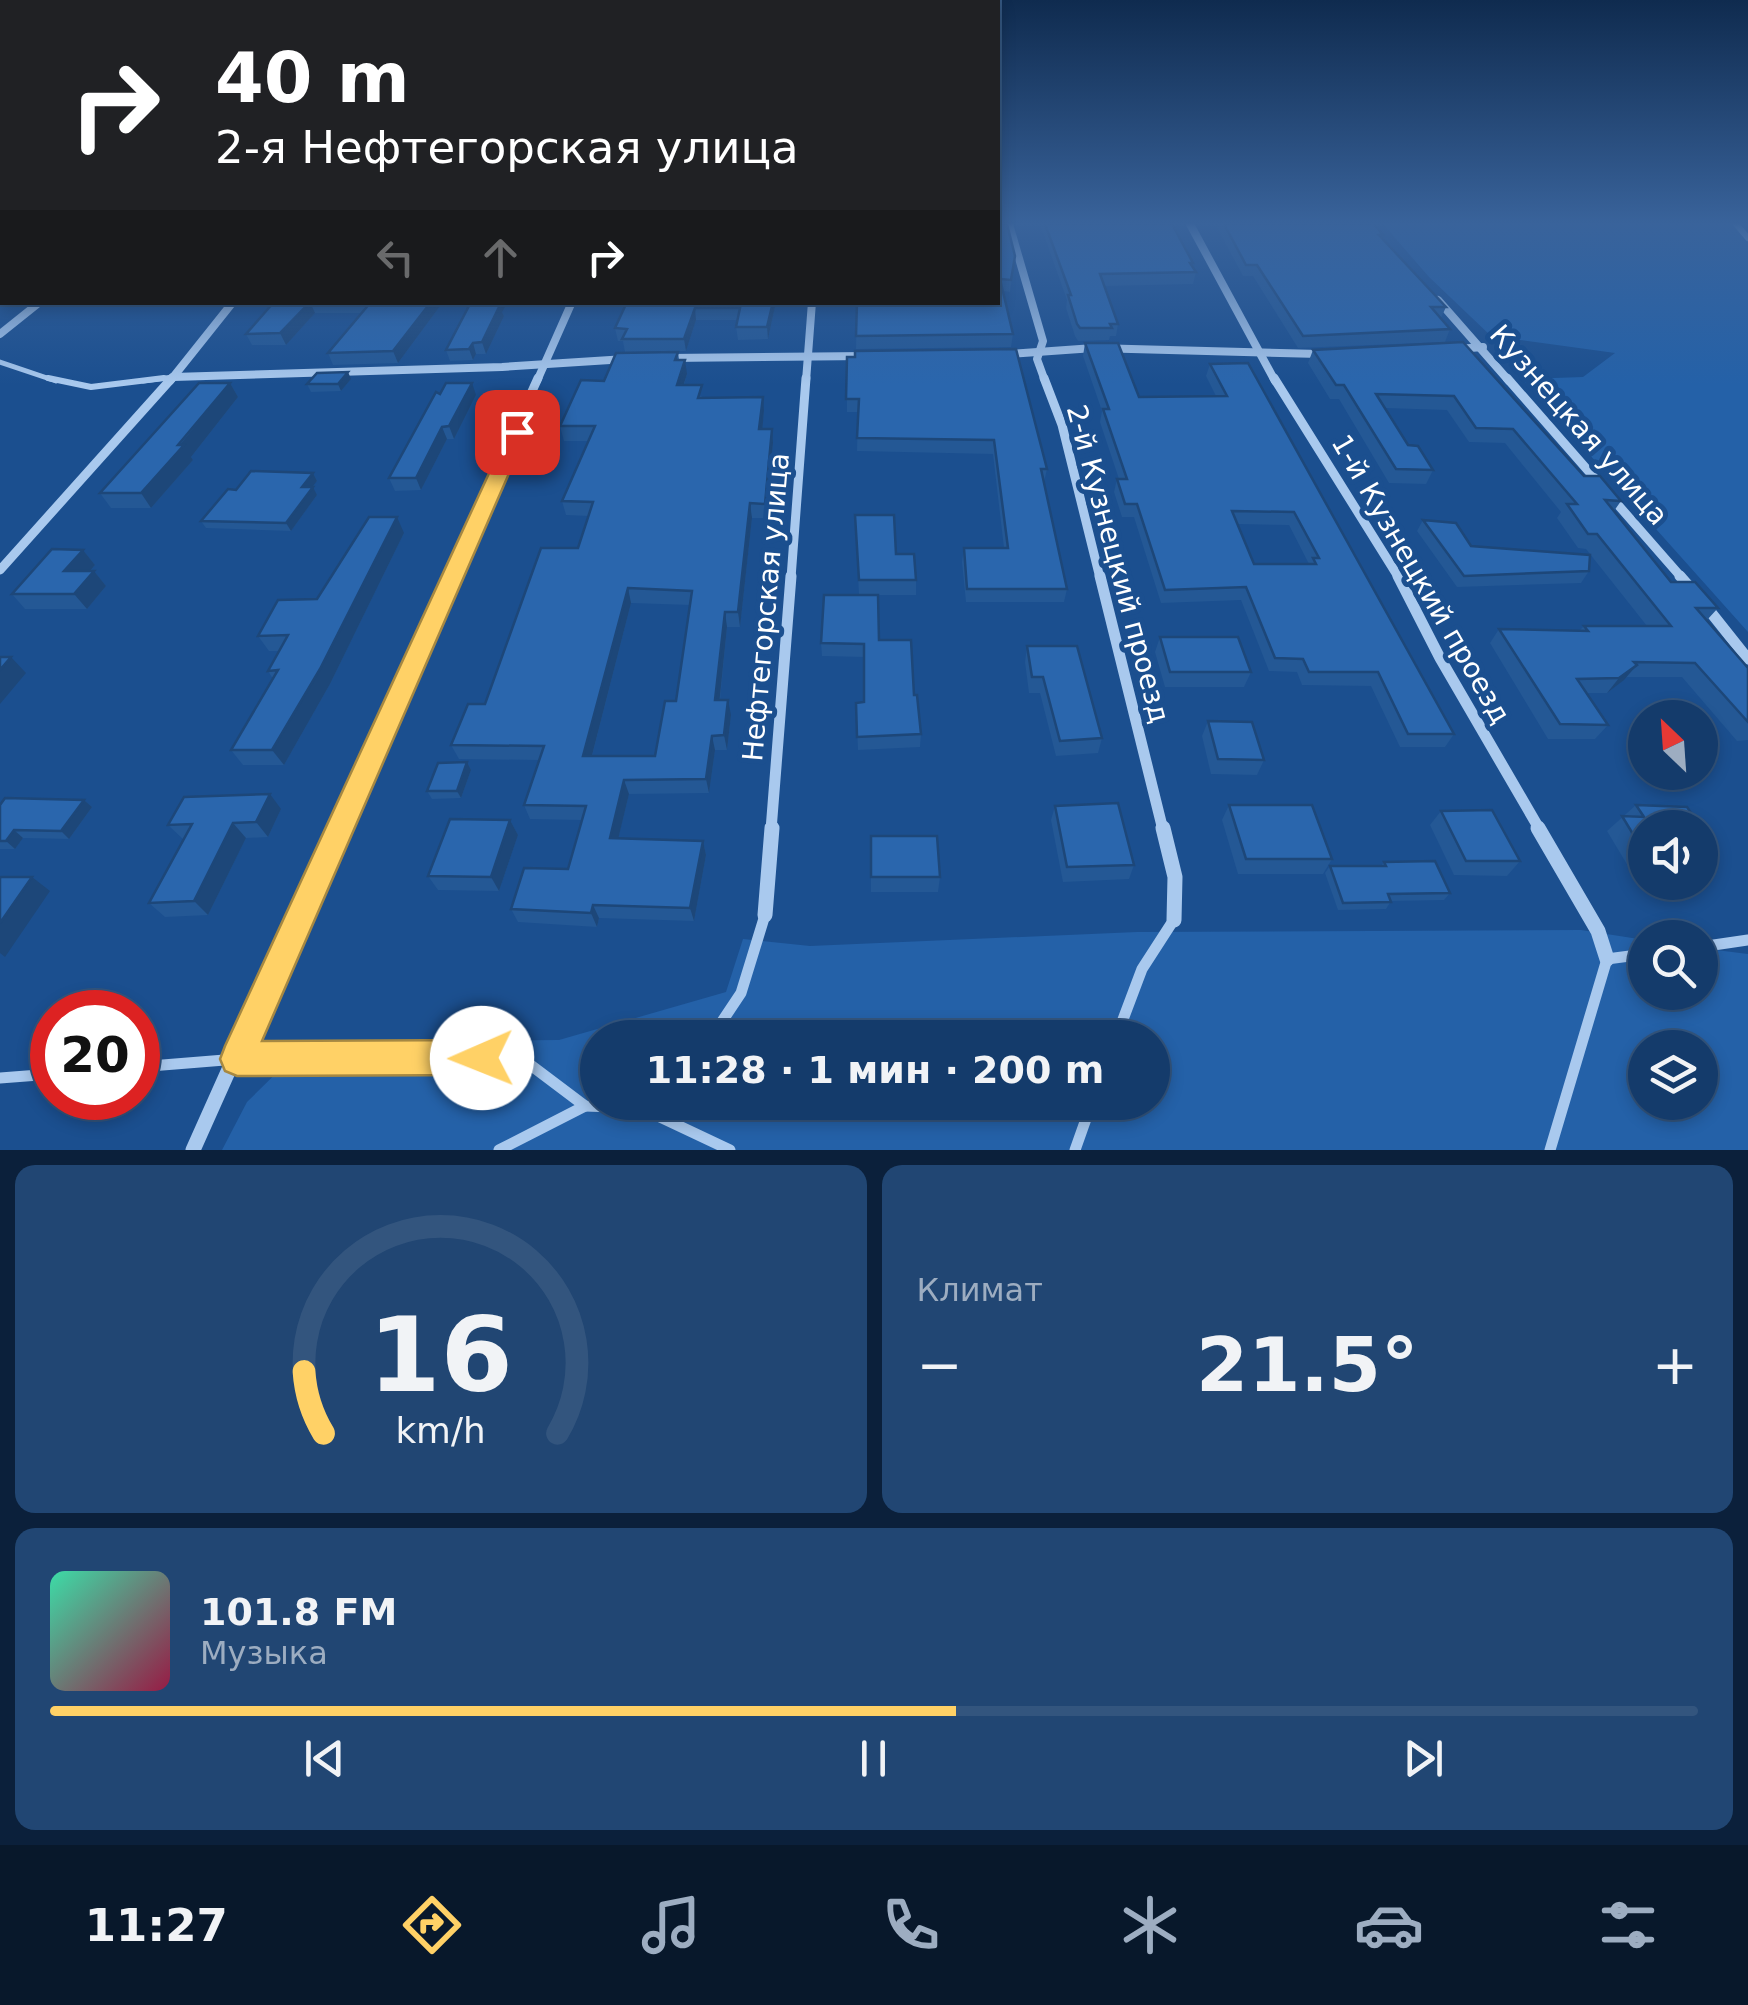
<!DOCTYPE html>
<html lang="ru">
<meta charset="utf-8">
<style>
body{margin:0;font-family:"DejaVu Sans",sans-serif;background:#214673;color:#f1f3f6;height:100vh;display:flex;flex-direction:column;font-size:38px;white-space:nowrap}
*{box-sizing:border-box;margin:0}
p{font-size:32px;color:#9dadc1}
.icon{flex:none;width:55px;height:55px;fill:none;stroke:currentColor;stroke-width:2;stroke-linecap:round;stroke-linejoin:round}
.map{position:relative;height:1150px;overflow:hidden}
.sheet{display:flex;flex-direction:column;gap:15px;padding:15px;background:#0b203b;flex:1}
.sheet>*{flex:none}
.top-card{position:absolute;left:0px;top:0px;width:1000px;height:305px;box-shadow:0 5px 15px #0003,0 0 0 2px #33557e;background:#202124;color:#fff;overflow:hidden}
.needle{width:65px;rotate:335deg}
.buttons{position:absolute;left:1628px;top:700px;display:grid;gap:20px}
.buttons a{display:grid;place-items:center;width:90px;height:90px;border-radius:50%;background:#143b6b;box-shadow:0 5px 15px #0003,0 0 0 2px #33557e;font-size:50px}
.speed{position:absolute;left:30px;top:990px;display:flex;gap:20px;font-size:50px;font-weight:700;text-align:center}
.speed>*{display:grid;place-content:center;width:130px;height:130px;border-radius:50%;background:#143b6b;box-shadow:0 5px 15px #0003,0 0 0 2px #33557e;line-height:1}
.speed .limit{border:15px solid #d22;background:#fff;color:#111}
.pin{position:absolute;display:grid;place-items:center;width:85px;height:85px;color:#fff;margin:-42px;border-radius:20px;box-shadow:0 5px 15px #0006}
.me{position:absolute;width:110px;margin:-55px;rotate:269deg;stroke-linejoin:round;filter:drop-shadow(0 0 8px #0008)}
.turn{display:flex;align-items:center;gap:35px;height:210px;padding:0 50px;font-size:45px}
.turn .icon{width:130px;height:130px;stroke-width:2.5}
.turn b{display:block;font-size:70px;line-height:85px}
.lanes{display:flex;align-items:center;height:95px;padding:0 50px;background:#0003;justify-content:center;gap:50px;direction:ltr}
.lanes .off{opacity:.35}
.big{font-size:75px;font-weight:800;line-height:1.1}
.sheet .tile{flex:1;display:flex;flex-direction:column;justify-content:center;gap:15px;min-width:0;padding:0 35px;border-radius:20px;background:#214673}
.sheet .dial{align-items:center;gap:0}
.dial svg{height:260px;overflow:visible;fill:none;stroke:#33557e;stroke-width:7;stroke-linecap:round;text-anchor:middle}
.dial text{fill:#f1f3f6;stroke:none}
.song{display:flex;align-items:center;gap:30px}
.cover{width:120px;height:120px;border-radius:15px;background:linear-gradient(135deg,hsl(160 70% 55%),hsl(340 70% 35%))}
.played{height:10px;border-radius:5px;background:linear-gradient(90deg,#ffd166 55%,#33557e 55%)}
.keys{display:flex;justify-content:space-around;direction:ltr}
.heat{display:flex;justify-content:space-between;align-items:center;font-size:55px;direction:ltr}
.sheet .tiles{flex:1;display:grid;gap:15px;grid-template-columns:1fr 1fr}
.tile:last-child{grid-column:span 2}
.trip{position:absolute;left:580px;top:1020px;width:590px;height:100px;border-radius:50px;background:#143b6b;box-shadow:0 5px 15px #0003,0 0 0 2px #33557e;font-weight:800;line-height:100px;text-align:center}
.dock{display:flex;height:160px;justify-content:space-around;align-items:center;background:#08182b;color:#9dadc1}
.dock .icon{width:70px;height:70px}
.dock .selected{color:#ffd166}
.dock b{font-size:45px;color:#f1f3f6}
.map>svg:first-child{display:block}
.green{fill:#2461a8;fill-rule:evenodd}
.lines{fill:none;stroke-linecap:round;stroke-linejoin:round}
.stream{stroke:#9cc4f0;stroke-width:6}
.lane-far2{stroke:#a9c9ee;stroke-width:5}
.lane-far1{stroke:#a9c9ee;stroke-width:6}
.lane{stroke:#a9c9ee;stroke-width:11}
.street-far3{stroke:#a9c9ee;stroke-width:8}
.street-far2{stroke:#a9c9ee;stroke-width:9}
.street-far1{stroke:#a9c9ee;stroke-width:11}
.street{stroke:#a9c9ee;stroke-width:15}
.wall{fill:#245895;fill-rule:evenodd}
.shaded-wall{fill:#1d4779}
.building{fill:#2a66ad;stroke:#1d4779;stroke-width:2.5;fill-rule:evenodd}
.route{fill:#ffd166;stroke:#a68842;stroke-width:2.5}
.labels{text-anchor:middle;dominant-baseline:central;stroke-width:10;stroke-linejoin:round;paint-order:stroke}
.street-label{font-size:28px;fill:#fff;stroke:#1b4f8f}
</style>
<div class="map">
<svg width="1748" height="1150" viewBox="0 0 1748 1150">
<rect width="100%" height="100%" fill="#1b4f8f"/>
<g class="green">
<path d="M1383 224H1748V632L1522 379 1583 377 1615 353 1491 336 1429 277Z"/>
<path d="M1581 930 1645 940V992H1700V948L1748 954V1150H222L247 1102 308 1042 559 1040 726 992 743 939 810 946 1137 932ZM598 1038H1152V1102H598ZM1645 1048H1700V1102H1645Z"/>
</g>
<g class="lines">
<path class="stream" d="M1736 224 1748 238"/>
<g class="lane-far2">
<path d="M0 362 56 381"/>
<path d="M143 381 173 377"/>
</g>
<path class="lane-far1" d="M48 378 91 387 164 378"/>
<g class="lane">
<path d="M1700 947 1748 940"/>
<path d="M711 1038 741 993 765 915"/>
<path d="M1116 1038 1142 969 1173 921"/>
<path d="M138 1067 237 1059 520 1057 585 1106 641 1108 730 1150"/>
<path d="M0 1078 52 1074"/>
<path d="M499 1150 585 1106"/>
<path d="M1075 1150 1092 1102"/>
<path d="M1550 1150 1607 959 1645 954"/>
</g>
<g class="street-far3">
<path d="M1009 224 1043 341 1037 359 1045 381"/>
<path d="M1190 224 1275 381"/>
<path d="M1438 300 1509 381"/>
<path d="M0 334 40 302"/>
<path d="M1457 349 1483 347"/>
<path d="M1008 354 1094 348 1320 354"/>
<path d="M668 358 866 356"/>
<path d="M173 377 502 367 626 359"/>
<path d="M170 381 233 302"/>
<path d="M537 381 572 302"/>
<path d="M806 381 812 302"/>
</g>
<g class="street-far2">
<path d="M1044 378 1062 425 1100 578"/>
<path d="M1274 378 1399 578"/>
<path d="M1507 378 1682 578"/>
<path d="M0 570 172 378"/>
<path d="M448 578 538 378"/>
<path d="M791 578 806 378"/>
</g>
<g class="street-far1">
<path d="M1100 576 1163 830"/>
<path d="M1398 576 1440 658 1540 830"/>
<path d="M1680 576 1694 592"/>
<path d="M1705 605 1748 659"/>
<path d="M336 830 450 576"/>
<path d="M771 830 791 576"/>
</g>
<g class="street">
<path d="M1163 828 1175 877 1174 920"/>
<path d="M1538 828 1598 931 1607 959"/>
<path d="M765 915 772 828"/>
<path d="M193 1150 337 828"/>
</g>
</g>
<g class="wall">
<path d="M998 224 1015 256 1010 292 1003 291 1013 334 1011 347 856 349 857 302Z"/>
<path d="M1040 224H1172L1193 263 1192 266 1196 272 1193 284 1104 286 1118 324 1116 336H1110L1109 340 1078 341 1075 336 1066 308 1067 300Z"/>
<path d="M1215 224H1374L1383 235 1382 239 1446 307 1441 318 1450 329 1445 342 1298 348 1253 276H1243Z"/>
<path d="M274 302H443L398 363 333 365 328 353 362 313H315L286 345H252L246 334Z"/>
<path d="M627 302H776L768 339 738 340 736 327 737 320H696L686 351 625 352 623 341H618L615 328Z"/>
<path d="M502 312 504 316 486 354H476L473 360 450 361 446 350Z"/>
<path d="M1463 342 1584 476 1621 501 1614 511 1671 582 1718 608 1707 620 1748 668V740L1737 741 1682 677H1627L1607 693H1587L1608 725 1595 739H1548L1490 643 1499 629 1579 631 1584 626H1647L1586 549 1578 548 1557 518 1561 512 1505 443 1469 442 1447 410 1385 408 1408 445 1433 470 1426 484 1389 483 1339 399H1330L1308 363 1313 350Z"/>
<path d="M1085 343 1139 397 1216 396 1206 376 1210 364 1454 734 1445 747H1400L1371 686 1302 685 1297 672 1269 671 1241 600 1161 603 1134 517H1122L1114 492 1117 479H1119L1100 422 1102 411 1083 356ZM1238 524 1289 525 1309 564H1254Z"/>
<path d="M678 352 679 360 687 374 684 385 704 398 764 411 762 429H772L773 443 766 518H752L740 627H727L720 700 731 715 727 750H715L709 793 629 794 618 839 703 841 706 855 694 921 599 918 597 927 518 922 511 909 568 869 582 820 530 819 524 805 539 760 459 759 451 745 485 704 578 548 589 516 566 515 562 501 588 441H564L560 426 604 381ZM631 603 690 605 676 701 655 756H592Z"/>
<path d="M847 357 1047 469 1044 482 1067 589 1064 602H966L962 562 964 548H1004L993 454 857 451 858 412H847Z"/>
<path d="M351 379 341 391 311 392 307 384Z"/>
<path d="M230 383 238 397 191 457 193 460 151 508H111L100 493Z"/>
<path d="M440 394 476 395 454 439H447L421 490 395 491 389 478Z"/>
<path d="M313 473 317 481 312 487 317 495 291 531 206 528 201 521 236 490Z"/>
<path d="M855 515 896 554 916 580V595H876L879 640 914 695 921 734 920 747 858 750 856 703 864 702V657L822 656 821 643 859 595Z"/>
<path d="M1423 520 1471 546 1589 571 1581 583 1457 587 1417 531Z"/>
<path d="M404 533 330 684 284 765H243L231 750 273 679 268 671 279 651H269L258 636 317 599Z"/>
<path d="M83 550 95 565 90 571H94L106 586 87 609H25L12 594Z"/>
<path d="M1160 637 1251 672 1244 687H1165L1155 652Z"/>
<path d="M1027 646 1102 738 1098 753 1056 756 1040 693H1029L1025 662Z"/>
<path d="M1208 721 1264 760 1257 775 1211 774 1202 736Z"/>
<path d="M467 762 471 770 461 798 432 799 427 791Z"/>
<path d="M84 800 92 807 69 839 23 838 15 849H0V805Z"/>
<path d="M1229 805 1332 859 1323 874H1238L1222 820Z"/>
<path d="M1636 805 1687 807 1709 839 1700 847V828H1645V876H1634L1607 831Z"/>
<path d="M1055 806 1134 865 1129 879 1063 882 1051 820Z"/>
<path d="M281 809 268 837 246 838 208 915 165 917 149 903 184 840 168 825Z"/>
<path d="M1441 811 1520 861 1507 876 1454 875 1430 825Z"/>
<path d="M510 820 518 835 499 891 438 890 428 876Z"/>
<path d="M871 836 940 877 938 892H871Z"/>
<path d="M1384 862 1450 893 1444 900 1391 901 1386 909 1338 910 1325 873 1330 866H1381Z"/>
</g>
<g class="shaded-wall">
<path d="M310 302 315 313 286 345 280 333Z"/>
<path d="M431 302H443L398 363 393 351Z"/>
<path d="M497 302H508L502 312 504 316 486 354 482 342Z"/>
<path d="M773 302H776L768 339 767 327Z"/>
<path d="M695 308 696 320 686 351 684 339Z"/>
<path d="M473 343 476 354 473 360 469 349Z"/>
<path d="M685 360 687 374 679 399 677 385Z"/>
<path d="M348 372 351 379 341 391 338 384Z"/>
<path d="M230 383 238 397 191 457 193 460 151 508 141 493Z"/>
<path d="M472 383 476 395 454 439 449 426Z"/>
<path d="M763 397 764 411 761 443 759 429Z"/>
<path d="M442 427 447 439 421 490 416 478Z"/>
<path d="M772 429 773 443 766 518 765 504Z"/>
<path d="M313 473 317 481 306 495 302 487Z"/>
<path d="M313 487 317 495 291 531 286 523Z"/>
<path d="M750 503 752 518 740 627 738 612Z"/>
<path d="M397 517 404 533 330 684 284 765 272 750Z"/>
<path d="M83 550 95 565 76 587 64 571Z"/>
<path d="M94 571 106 586 87 609 74 594Z"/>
<path d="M628 588 631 603 588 771 583 756Z"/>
<path d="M725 612 727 627 718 715 715 700Z"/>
<path d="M11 657 26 673 0 704V670Z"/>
<path d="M1637 665 1624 680 1607 693 1619 678Z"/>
<path d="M728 700 731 715 727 750 724 735Z"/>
<path d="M712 736 715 750 709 793 706 779Z"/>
<path d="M467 762 471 770 461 798 457 791Z"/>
<path d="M624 780 629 794 615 852 610 838Z"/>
<path d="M270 794 281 809 268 837 256 822Z"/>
<path d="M84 800 92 807 69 839 61 831Z"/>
<path d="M510 820 518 835 499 891 491 877Z"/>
<path d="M233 823 246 838 208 915 194 901Z"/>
<path d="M14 830 23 838 15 849 6 841Z"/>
<path d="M703 841 706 855 694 921 690 908Z"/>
<path d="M32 877 50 891 5 957 0 953V923Z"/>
<path d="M593 905 599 918 597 927 591 913Z"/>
</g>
<g class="building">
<path d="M998 224H1007L1015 256 1011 280 1000 279 1013 334 856 336 857 302H998Z"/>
<path d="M1045 224H1172L1193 263H1190L1196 272 1100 274 1118 324H1110L1112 328H1080L1077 324 1068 295H1071Z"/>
<path d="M1224 224H1374L1383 235H1379L1446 307H1431L1450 329 1303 336 1257 265H1246Z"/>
<path d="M274 302H310L280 333 246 334Z"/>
<path d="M371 302H431L393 351 328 353Z"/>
<path d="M471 302H497L496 305H500L482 342 473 343 469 349 446 350Z"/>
<path d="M627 302H773L767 327H736L740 308H695L684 339H622L627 329 615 328Z"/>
<path d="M1463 342 1584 476H1600L1621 501 1605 500 1671 582H1695L1718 608H1696L1748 668V722L1695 663 1634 662 1637 665 1619 678 1577 679 1608 725 1560 724 1499 629 1588 631 1584 626H1671L1597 534H1588L1567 504H1577L1513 429 1476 428 1454 396 1376 394 1408 445 1418 446 1433 470 1396 469 1344 385H1336L1313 350Z"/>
<path d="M1085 343H1118L1139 397 1227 396 1210 364 1248 363 1454 734H1408L1378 672H1309L1303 659 1275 658 1246 587 1165 590 1137 504H1125L1117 479H1127L1103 409H1109ZM1232 511 1294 512 1319 558H1313L1316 564H1254Z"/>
<path d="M1016 349 1047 469H1041L1067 589H967L964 548H1008L994 440 857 438 859 399H846L847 357H855V351Z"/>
<path d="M678 352 675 360H685L677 385H702L698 398 763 397 759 429H772L765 504 750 503 738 612H725L715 700H728L724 735 712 736 706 779 624 780 610 838 703 841 690 908 593 905 591 913 511 909 524 868 568 869 586 806 524 805 544 746 451 745 468 704H485L541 548H578L593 502 562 501 595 426H560L581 380 604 381 616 353ZM628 588 692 591 676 701H665L655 756H583Z"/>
<path d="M348 372 338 384H307L317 373Z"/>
<path d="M199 383H230L178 445H184L141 493H100Z"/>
<path d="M446 383H472L449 426 442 427 416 478H389L436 392 440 394Z"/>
<path d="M251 471 313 473 302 487H313L286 523 201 521 228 489 236 490Z"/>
<path d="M855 515H894L896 554H914L916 580H859Z"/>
<path d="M369 517H397L320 669 272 750H231L278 670 268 671 288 635 258 636 278 600 317 599Z"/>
<path d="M1423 520 1456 523 1471 546 1590 555 1589 571 1464 576Z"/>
<path d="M52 549 83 550 64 571H94L74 594H12Z"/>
<path d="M824 595H878L879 640H911L914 695H917L921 734 857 737 856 703 864 702V644L821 643Z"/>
<path d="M1160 637H1238L1251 672H1170Z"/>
<path d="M1027 646H1077L1102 738 1060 741 1043 677H1032Z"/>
<path d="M0 657H11L0 670Z"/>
<path d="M1208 721 1252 722 1264 760 1218 759Z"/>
<path d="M467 762 457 791H427L438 763Z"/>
<path d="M270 794 256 822 233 823 194 901 149 903 192 824 168 825 184 797Z"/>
<path d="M5 798 84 800 61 831 14 830 6 841H0V805Z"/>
<path d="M1118 803 1134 865 1067 867 1055 806Z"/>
<path d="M1229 805H1312L1332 859H1246Z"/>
<path d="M1636 805 1687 807 1709 839H1700V828H1645V854L1622 816 1644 817Z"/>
<path d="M1492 810 1520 861H1466L1441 811Z"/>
<path d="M450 819 510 820 491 877 428 876Z"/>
<path d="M871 836H937L940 877H871Z"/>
<path d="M1435 861 1450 893 1388 894 1391 902 1343 903 1330 866H1386L1384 862Z"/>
<path d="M1 877H32L0 923V878Z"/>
</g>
<linearGradient id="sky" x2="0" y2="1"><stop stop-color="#0f2b4f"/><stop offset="0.58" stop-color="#39639b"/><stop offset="1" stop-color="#39639b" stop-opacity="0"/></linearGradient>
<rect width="1748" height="385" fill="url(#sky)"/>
<path class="route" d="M517 426 527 432 262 1041 482 1040 494 1045 499 1058 494 1070 482 1075 237 1076 225 1071 220 1059 225 1046 508 432Z"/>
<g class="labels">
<g class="street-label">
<text transform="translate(1579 425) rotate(49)">Кузнецкая улица</text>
<text transform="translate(1118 564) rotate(75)">2-й Кузнецкий проезд</text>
<text transform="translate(1421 579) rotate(60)">1-й Кузнецкий проезд</text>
<text transform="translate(766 607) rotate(-85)">Нефтегорская улица</text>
</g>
</g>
</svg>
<div class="buttons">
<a><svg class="needle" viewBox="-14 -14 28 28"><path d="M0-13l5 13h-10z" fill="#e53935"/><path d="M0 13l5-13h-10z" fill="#9dadc1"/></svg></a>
<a><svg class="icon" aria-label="sound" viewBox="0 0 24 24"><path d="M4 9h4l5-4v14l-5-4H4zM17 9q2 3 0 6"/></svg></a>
<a><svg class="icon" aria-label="search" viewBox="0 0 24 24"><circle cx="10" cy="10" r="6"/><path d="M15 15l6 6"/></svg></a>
<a><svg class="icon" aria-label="layers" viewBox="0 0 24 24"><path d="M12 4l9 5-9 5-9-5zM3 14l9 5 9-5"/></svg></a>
</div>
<div class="speed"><div class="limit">20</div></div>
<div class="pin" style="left:517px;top:432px;background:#d93025"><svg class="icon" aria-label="arrive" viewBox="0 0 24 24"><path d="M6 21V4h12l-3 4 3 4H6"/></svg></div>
<svg class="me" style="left:482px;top:1058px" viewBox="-20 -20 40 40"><circle r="19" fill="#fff"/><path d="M0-13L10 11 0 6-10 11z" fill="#ffd166"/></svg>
<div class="trip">11:28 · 1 мин · 200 m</div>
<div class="top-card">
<div class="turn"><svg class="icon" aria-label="right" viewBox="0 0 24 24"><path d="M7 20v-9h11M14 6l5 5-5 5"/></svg><div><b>40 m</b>2-я Нефтегорская улица</div></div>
<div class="lanes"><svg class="icon off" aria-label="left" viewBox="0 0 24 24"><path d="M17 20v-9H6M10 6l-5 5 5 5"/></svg><svg class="icon off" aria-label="ahead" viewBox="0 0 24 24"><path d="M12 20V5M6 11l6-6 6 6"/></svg><svg class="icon" aria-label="right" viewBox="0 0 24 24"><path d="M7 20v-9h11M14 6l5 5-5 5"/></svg></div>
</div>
</div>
<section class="sheet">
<div class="tiles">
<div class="tile dial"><svg viewBox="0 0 100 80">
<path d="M14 69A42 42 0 1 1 86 69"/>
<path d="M14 69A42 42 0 0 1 8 50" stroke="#ffd166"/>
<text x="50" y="56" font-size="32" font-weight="700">16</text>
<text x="50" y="72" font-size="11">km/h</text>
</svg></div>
<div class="tile"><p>Климат</p>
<div class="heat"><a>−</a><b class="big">21.5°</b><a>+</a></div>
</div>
<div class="tile">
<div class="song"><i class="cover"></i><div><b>101.8 FM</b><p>Музыка</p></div></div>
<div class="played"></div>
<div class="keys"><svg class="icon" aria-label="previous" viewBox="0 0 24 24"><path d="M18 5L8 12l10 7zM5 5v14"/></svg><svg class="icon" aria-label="pause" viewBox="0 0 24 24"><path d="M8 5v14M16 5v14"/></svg><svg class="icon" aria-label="next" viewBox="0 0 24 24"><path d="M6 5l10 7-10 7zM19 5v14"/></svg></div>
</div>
</div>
</section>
<nav class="dock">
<b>11:27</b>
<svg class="icon selected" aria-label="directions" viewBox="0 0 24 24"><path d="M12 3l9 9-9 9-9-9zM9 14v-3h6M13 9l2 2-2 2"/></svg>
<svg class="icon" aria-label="music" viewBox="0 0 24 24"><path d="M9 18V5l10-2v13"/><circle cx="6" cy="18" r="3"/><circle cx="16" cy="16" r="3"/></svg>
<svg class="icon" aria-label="phone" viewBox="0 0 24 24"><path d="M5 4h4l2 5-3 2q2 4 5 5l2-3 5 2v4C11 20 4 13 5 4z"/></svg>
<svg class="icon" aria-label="climate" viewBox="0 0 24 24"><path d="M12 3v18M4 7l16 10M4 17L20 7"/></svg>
<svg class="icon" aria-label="car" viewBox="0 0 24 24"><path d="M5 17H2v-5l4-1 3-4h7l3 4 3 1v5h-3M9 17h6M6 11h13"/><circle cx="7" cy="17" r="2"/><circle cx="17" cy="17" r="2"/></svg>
<svg class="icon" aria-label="filters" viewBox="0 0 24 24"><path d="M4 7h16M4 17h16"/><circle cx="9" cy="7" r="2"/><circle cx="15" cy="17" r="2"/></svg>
</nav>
